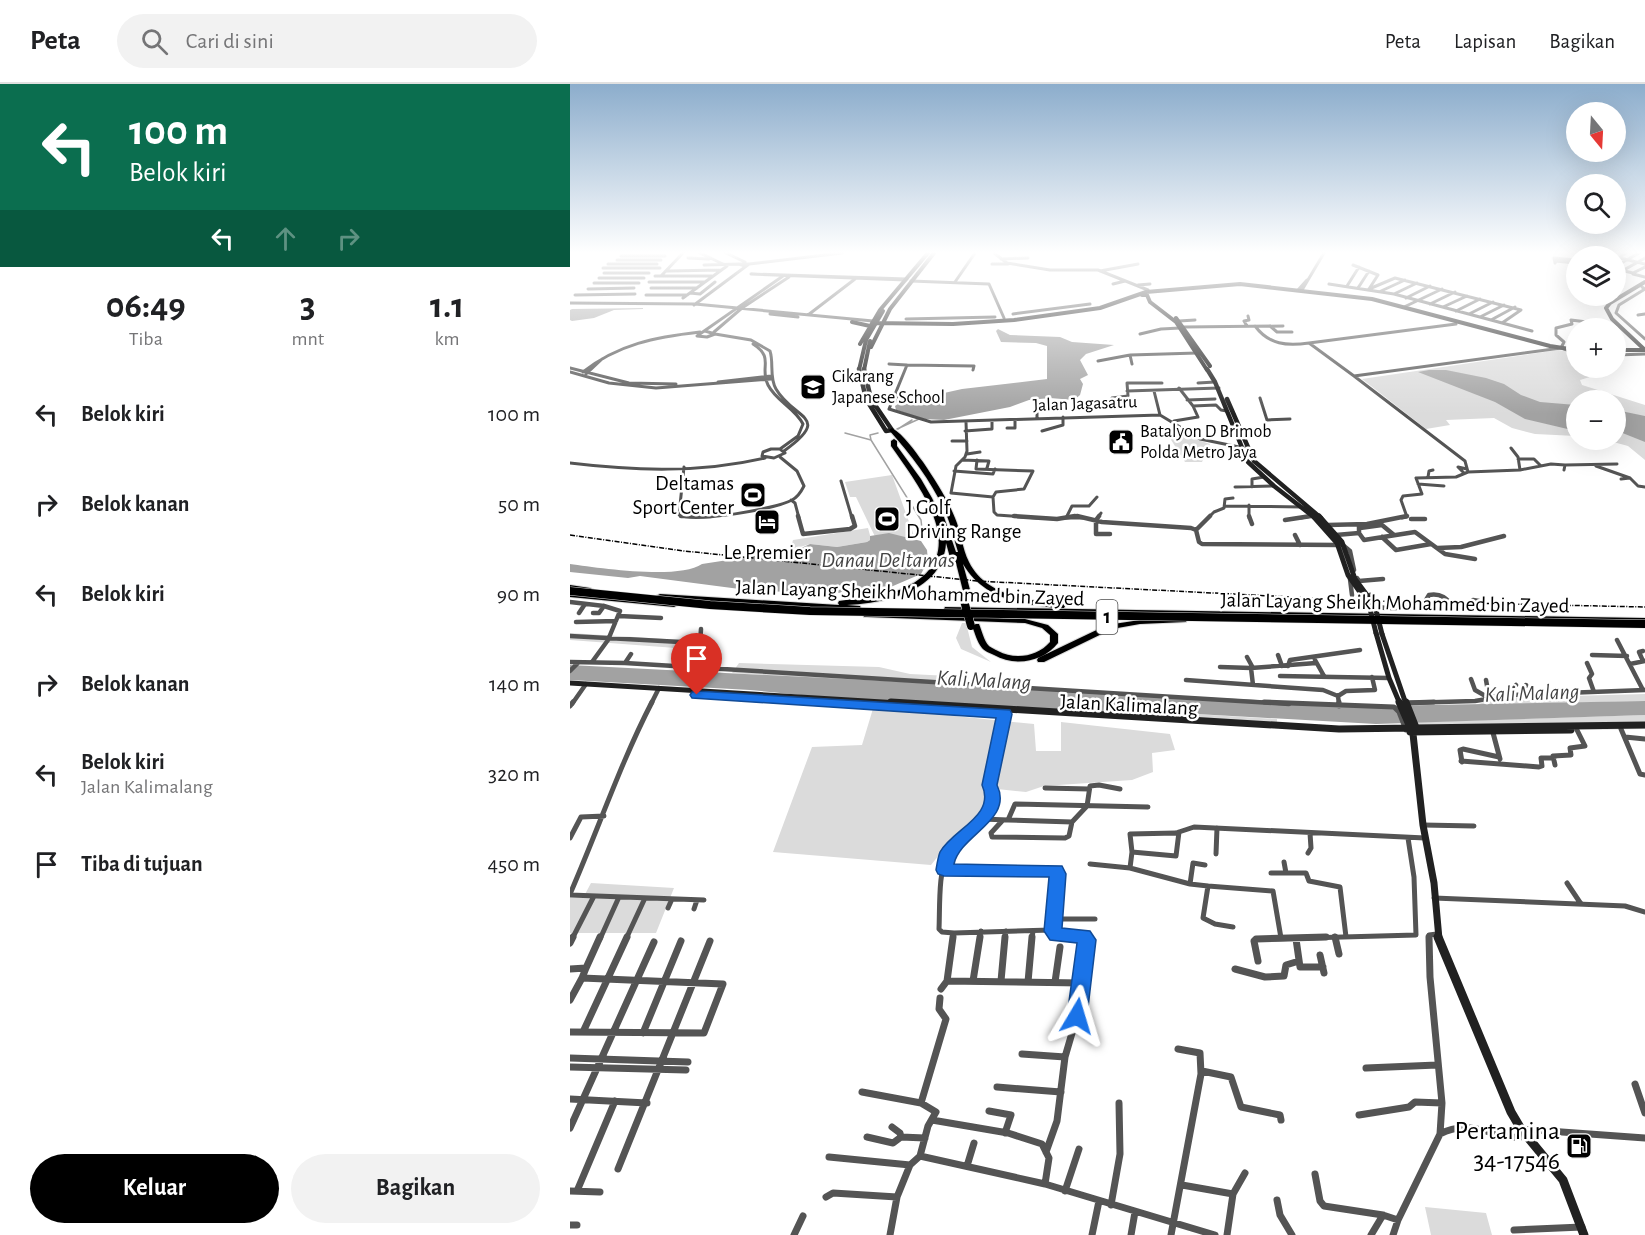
<!DOCTYPE html>
<html lang="id">
<meta charset="utf-8">
<style>
body{margin:0;font-family:"Alegreya Sans",sans-serif;background:#f2f2f2;color:#202124;height:100vh;display:flex;flex-direction:column;font-size:22px;white-space:nowrap}
*{box-sizing:border-box;margin:0}
p{font-size:20px;color:#757577}
.icon{flex:none;width:33px;height:33px;fill:none;stroke:currentColor;stroke-width:2;stroke-linecap:round;stroke-linejoin:round}
.map{position:relative;flex:1;overflow:hidden}
.sheet{display:flex;flex-direction:column;background:#fff;width:570px}
.sheet>*{flex:none}
.guide{background:#0b6e4f;color:#fff;overflow:hidden}
.needle{width:39px;rotate:162deg}
.buttons{position:absolute;left:996px;top:18px;display:grid;gap:12px}
.buttons a{display:grid;place-items:center;width:60px;height:60px;border-radius:50%;background:#fff;box-shadow:0 6px 24px #0002;font-size:30px}
.pin{position:absolute;display:grid;place-items:center;width:51px;height:51px;color:#fff;margin:-62px -26px;border-radius:50% 50% 50% 0;rotate:-45deg;box-shadow:0 0 6px #0007}
.pin .icon{rotate:45deg}
.me{position:absolute;width:66px;margin:-33px;rotate:7deg;stroke-linejoin:round;filter:drop-shadow(0 0 4px #0008)}
.turn{display:flex;align-items:center;gap:21px;height:126px;padding:0 30px;font-size:27px}
.turn .icon{width:78px;height:78px;stroke-width:2.5}
.turn b{display:block;font-size:42px;line-height:51px}
.lanes{display:flex;align-items:center;height:57px;padding:0 30px;background:#0003;justify-content:center;gap:30px;direction:ltr}
.lanes .off{opacity:.35}
.eta{display:flex;justify-content:space-evenly;align-items:center;height:102px;text-align:center}
.eta b{font-size:36px;font-weight:700;line-height:42px}
.cta{display:flex;gap:12px;margin-top:auto;padding:12px 30px}
.cta a{flex:1;height:69px;border-radius:36px;background:#000;color:#fff;font-size:24px;font-weight:700;line-height:69px;text-align:center}
.cta a+a{background:#f2f2f2;color:#202124}
ul{padding:0;list-style:none}
li{display:flex;align-items:center;gap:18px;height:90px;padding:0 30px}
li div{flex:1}
li b{display:block;font-size:22px}
li em{font-style:normal}
header{display:flex;align-items:center;gap:36px;box-sizing:border-box;height:84px;padding:0 30px;background:#fff;border-bottom:2px solid #e0e0e0}
header strong{font-size:28px}
nav{display:flex;gap:33px;margin-inline-start:auto;font-size:21px}
.search{width:420px;height:54px;background:#f2f2f2;display:flex;align-items:center;gap:15px;box-sizing:border-box;padding:0 21px;border-radius:33px;color:#757577;font-size:22px}
main{display:flex;flex:1;min-height:0}
.map>svg:first-child{display:block}
.green{fill:#dbdbdb}
.water{fill:#a2a2a2}
.lines{fill:none;stroke-linecap:round;stroke-linejoin:round}
.stream{stroke:#a2a2a2;stroke-width:1.5}
.highway-casing{stroke:#dbdbdb;stroke-width:2}
.street-far3{stroke:#545454;stroke-width:3}
.street-far2{stroke:#545454;stroke-width:4.5}
.street-far1{stroke:#545454;stroke-width:5}
.street{stroke:#545454;stroke-width:7}
.secondary-far4{stroke:#212121;stroke-width:4}
.secondary-far3{stroke:#212121;stroke-width:4.5}
.secondary-far2{stroke:#212121;stroke-width:5}
.secondary-far1{stroke:#212121;stroke-width:7}
.secondary{stroke:#212121;stroke-width:9}
.highway{fill:#000;fill-rule:evenodd}
.rail{stroke:#000;stroke-width:1.5;stroke-dasharray:5 1.5 1 1.5;stroke-linecap:butt}
.highway-bridge-casing{stroke:#dbdbdb;stroke-width:9;stroke-linecap:butt}
.secondary-bridge-far1{stroke:#212121;stroke-width:4}
.secondary-bridge{stroke:#212121;stroke-width:5}
.highway-bridge{stroke:#000;stroke-width:8}
.route{fill:#1a73e8;stroke:#114b97;stroke-width:1.5}
.labels{text-anchor:middle;dominant-baseline:central;stroke-width:5;stroke-linejoin:round;paint-order:stroke}
.far-poi-label{font-size:18px;fill:#000;stroke:#fff;text-anchor:start}
.far-street-label{font-size:18px;fill:#000;stroke:#fff}
.shield{fill:#fff;stroke:#4c4c4c;stroke-width:1.5}
.shield-label{font-size:20px;font-weight:bold;fill:#000}
.poi-label{font-size:21px;fill:#000;stroke:#fff;text-anchor:end}
.street-label{font-size:21px;fill:#000;stroke:#fff}
.water-label{font-size:22px;font-style:italic;fill:#434343;stroke:#fff}
.near-poi-label{font-size:26px;fill:#000;stroke:#fff;text-anchor:end}
</style>
<header>
<strong>Peta</strong>
<div class="search"><svg class="icon" aria-label="search" viewBox="0 0 24 24"><circle cx="10" cy="10" r="6"/><path d="M15 15l6 6"/></svg>Cari di sini</div>
<nav><a>Peta</a><a>Lapisan</a><a>Bagikan</a></nav>
</header>
<main>
<section class="sheet">
<div class="guide">
<div class="turn"><svg class="icon" aria-label="left" viewBox="0 0 24 24"><path d="M17 20v-9H6M10 6l-5 5 5 5"/></svg><div><b>100 m</b>Belok kiri</div></div>
<div class="lanes"><svg class="icon" aria-label="left" viewBox="0 0 24 24"><path d="M17 20v-9H6M10 6l-5 5 5 5"/></svg><svg class="icon off" aria-label="ahead" viewBox="0 0 24 24"><path d="M12 20V5M6 11l6-6 6 6"/></svg><svg class="icon off" aria-label="right" viewBox="0 0 24 24"><path d="M7 20v-9h11M14 6l5 5-5 5"/></svg></div>
</div>
<div class="eta">
<div><b>06:49</b><p>Tiba</p></div>
<div><b>3</b><p>mnt</p></div>
<div><b>1.1</b><p>km</p></div>
</div>
<ul>
<li><svg class="icon" aria-label="left" viewBox="0 0 24 24"><path d="M17 20v-9H6M10 6l-5 5 5 5"/></svg><div><b>Belok kiri</b></div><em>100 m</em></li>
<li><svg class="icon" aria-label="right" viewBox="0 0 24 24"><path d="M7 20v-9h11M14 6l5 5-5 5"/></svg><div><b>Belok kanan</b></div><em>50 m</em></li>
<li><svg class="icon" aria-label="left" viewBox="0 0 24 24"><path d="M17 20v-9H6M10 6l-5 5 5 5"/></svg><div><b>Belok kiri</b></div><em>90 m</em></li>
<li><svg class="icon" aria-label="right" viewBox="0 0 24 24"><path d="M7 20v-9h11M14 6l5 5-5 5"/></svg><div><b>Belok kanan</b></div><em>140 m</em></li>
<li><svg class="icon" aria-label="left" viewBox="0 0 24 24"><path d="M17 20v-9H6M10 6l-5 5 5 5"/></svg><div><b>Belok kiri</b><p>Jalan Kalimalang</p></div><em>320 m</em></li>
<li><svg class="icon" aria-label="arrive" viewBox="0 0 24 24"><path d="M6 21V4h12l-3 4 3 4H6"/></svg><div><b>Tiba di tujuan</b></div><em>450 m</em></li>
</ul>
<div class="cta"><a>Keluar</a><a>Bagikan</a></div>
</section>
<div class="map">
<svg width="1075" height="1151" viewBox="0 0 1075 1151">
<rect width="100%" height="100%" fill="#fff"/>
<path class="green" d="M988,266L1006,269V284H1032L1033,289L1010,296L1012,301L1075,321V376L1058,362L1036,356H1046V316H1006V352L965,350L942,344L924,334L876,336L880,341L856,345L792,295Z
M611,350L640,360L632,378H615L598,351Z
M322,391L346,457L310,463L286,413H280L275,398Z
M298,444L301,455L297,458L267,463L240,460L220,466L223,456Z
M392,539H396L402,563L421,578L391,565L386,554Z
M0,549L128,557L141,558L140,564L132,566L0,556Z
M169,579L309,583L340,590L399,593L394,603L162,589Z
M1075,610V617L906,621L925,614Z
M305,618L387,623L385,632L464,640L466,667H491V638L600,650L605,666L582,669L583,688L562,696L474,702L456,708L418,704L411,729L377,761L361,781L203,768L242,663L292,661Z
M573,627L707,635V642L527,629Z
M1075,631V645L875,648L848,644L846,638Z
M21,799L104,804L86,849H0V814H13Z
M855,1123L916,1129L922,1151H861Z"/>
<path class="water" d="M2,225L73,224V225L44,226L24,234L2,237L0,236V226Z
M428,245L440,251L490,253L502,258L544,261L516,270L510,276L518,291L510,295L513,300L510,311L504,316L480,314L459,316L440,323L374,336L354,335L326,326L325,322L328,320L361,317L374,309L392,305L477,295V262L466,259L431,258L426,247Z
M859,286H876L916,294L934,300L951,311L970,318L1006,321V347L955,335L925,318L848,288Z
M1046,326L1075,332V358L1050,348H1046Z
M319,449L351,457L357,466L358,477L351,490L316,505L281,509L185,507L70,492L58,494L0,488V480C29,484 109,496 132,480L229,465L240,460L267,463L297,458L300,456V452Z
M0,581L804,622L1075,617V631L806,640L573,627L527,629L305,618L180,606L0,596Z"/>
<g class="lines">
<path class="stream" d="M327,345L349,335
M328,345L342,336
M275,349L301,356L351,436L352,445L345,455
M301,356L300,351L308,349"/>
<g class="highway-casing">
<path id="highway" d="M322,344C334,351 344,366 353,378C365,396 377,414 385,434C391,448 392,464 399,478C416,512 457,516 491,520H494L495,522L494,524C486,524 478,523 470,522C439,518 410,509 393,480L402,513L401,515H395L386,479L381,477L376,459C373,507 316,519 277,521L290,522L291,524L287,526L87,514L86,512L90,510L269,521L268,519L269,517C288,514 306,514 324,508C408,478 354,409 321,362V357L324,355L327,357V362L351,395L362,414L370,431L374,433L386,468H388C384,456 382,444 377,432C363,399 342,372 319,346Z
M0,501L20,504L24,506L20,508L0,505Z
M0,509L104,519L108,521L104,523L0,513Z
M375,523L1075,534V538L378,527L374,525Z
M294,529L455,535L478,541L488,550V559C473,578 445,583 424,571C420,569 414,567 412,564C407,558 405,549 402,542L403,540H409C412,547 414,557 419,562C420,563 426,566 428,567C445,576 467,573 480,558V551L472,544L455,539L297,533H294L293,531Z
M613,534L617,536L616,538L570,540L542,545L474,578H468L467,576L468,574L537,541L570,536Z"/>
</g>
<path class="street-far3" d="M156,169L175,178
M424,169L437,179L480,186H528L578,206
M1024,169L1035,172
M1032,169L1043,172
M51,172H95
M1046,173L1075,180
M118,174L139,175
M1048,174L1056,169
M431,175L458,174
M47,176H91
M985,177L1006,179
M985,179L984,174L1006,176
M38,180H87
M179,180L272,169
M422,180H438
M134,181L169,180
M783,181L808,191L799,205
M1046,182L1069,169
M33,184H90
M1046,185L1063,189L1075,183
M97,187L151,186
M530,187L568,180
M1052,187L1075,174
M34,189H79
M1063,190L1075,193
M85,192H142
M91,192L113,169
M29,194H74
M336,196L181,190L337,195
M341,197L419,200L434,234
M79,198H135
M385,198L405,169
M24,199H69
M543,200L555,197
M759,200L824,210L962,247
M568,201L580,200
M777,202L789,183
M1072,203L1075,205L1049,221L1046,229L1075,255
M81,204H127
M788,204L799,187
M18,205L64,204
M799,205L825,194L951,226L932,239
M728,206L737,196
M732,206L754,169
M811,207L835,196
M120,209L130,210L145,198
M824,210L847,199
M5,211L65,210
M76,211H117
M113,214L157,182L130,169
M836,214L860,202
M0,219L125,220L303,237
M860,220L885,208
M124,221L179,180H169L175,182
M834,223L872,205
M873,223L897,212
M886,227L910,215
M200,230L228,233
M443,230L520,220
M899,230L923,218
M238,231L285,195
M1068,231L1075,230
M910,233L934,221
M336,235L425,233
M921,236L945,223
M609,237L625,236
M886,240L739,259L784,292L991,264L1006,269
M677,242L674,237L679,236L678,232
M685,242C699,261 717,262 739,259
M700,242L707,248H722
M614,243L713,242
M135,247L145,250L137,253L127,252L213,192
M144,248L172,224L219,193
M145,250L181,256L200,267C204,279 199,293 206,305C224,336 263,332 214,367
M570,250L591,245L610,244
M183,260C205,274 189,283 198,301C206,317 225,324 233,340L228,352L210,365
M991,264L994,258L986,251V244L1002,240L1001,236L1017,238
M560,271L562,280
M1046,271L1075,270
M528,277L560,271L627,269
M319,280L337,281
M0,284L59,299L106,300
M403,286L404,282L337,281L319,325L361,338L590,331L630,355L674,364
M0,288L39,299L86,304L201,295
M13,288C48,260 86,253 130,248
M16,290L32,275
M784,292L895,377L898,388
M148,298L201,292
M628,299L645,298
M557,307L649,304
M584,307L590,331
M325,313L356,312
M690,314L697,336L720,335
M617,316L645,315
M325,317L357,316L362,313
M541,318L542,314L558,312L557,299H592
M623,322L646,321L651,326L657,327
M467,324V335
M604,337L628,333L623,322L609,304
M396,338L397,367L395,373L386,382L381,409L423,413L424,428L427,431L467,434
M437,344H445V336
M395,347L422,345V337
M472,347L493,341V333
M382,357H397
M201,365H210L215,369L204,374L192,372L193,368Z
M397,370L410,368
M948,375H964L971,382
M392,376L419,377L417,384
M407,376L406,385L463,387L454,405L426,408L423,413
M0,379C66,387 130,389 195,374
M995,381L1047,380
M1026,382L1060,394L1051,395
M114,383L109,431C125,439 205,425 222,416C228,413 231,408 234,402L227,387L210,373
M950,386L981,380L995,381L994,386
M384,387L423,390L425,385
M894,389L888,383L897,385
M858,393L859,387L863,386
M1060,394L1068,402L1075,403
M271,397L282,434
M848,400L874,402
M665,403L704,402
M682,403V395L694,393
M221,416L225,419L229,434
M679,421V434
M655,422L732,423
M495,434H513
M496,434L502,422H519L527,413
M528,434L531,429
M638,434L644,428L654,424L655,415L663,414
M731,434L742,432
M832,434L837,433L831,416L833,412L852,410L846,394L886,393L898,388L950,386L948,373L941,364"/>
<path class="street-far2" d="M111,432H141
M228,432L233,450L280,445L285,442L282,432
M444,432L487,435L505,432
M507,432L532,438L621,444L626,446L629,458L632,460L769,461
M529,432L526,436V450H540
M679,432L682,440
M841,435H855
M715,436L741,432
M758,441L797,440L837,432
M789,441V449L794,456L845,448L875,470L905,475
M790,444L812,441L824,451
M626,446L640,432
M725,451L730,461
M766,451L789,449
M812,453L826,466L861,460
M774,462L780,467L784,486
M868,464L891,463L934,452
M787,494L789,497L813,495
M780,495L782,511
M800,511L810,523L815,524H911L909,517L903,516
M0,518L34,522L50,527L38,556L22,578
M860,524L856,516L859,511C871,509 877,514 884,524
M9,529L15,520
M23,529H29L34,522
M49,532L91,534
M6,538L46,537
M131,545L130,560L148,567L139,584
M0,552L129,559
M1047,556L1073,606
M1073,567L1069,568L1073,577
M708,571L712,582
M1022,571L1057,572
M677,573L683,584
M745,576L754,592
M0,578L55,579L719,620
M55,579L61,570
M1017,579L1022,590L1019,594L1024,608
M1060,580L1075,577
M718,582L720,576L790,566
M650,583L681,584L746,579
M681,584L683,601
M0,587L8,579
M710,592L819,594
M901,595L905,606L919,614
M616,596L753,606L768,612L769,620
M916,596L918,607L924,613
M952,610L956,601
M944,611L943,604L946,601
M768,612L776,607L805,606L802,593
M835,619L905,617L941,611L1075,606
M2,620L16,600
M81,620L89,604"/>
<path class="street-far1" d="M694,618L824,623L829,628L836,646
M769,618V622
M835,619L864,618
M0,622L3,618
M435,626L420,697L424,715C414,738 390,748 378,769C368,787 370,824 369,845L372,848L384,849L481,846L486,851L516,855
M922,645L930,675
M1051,645L1070,690L1075,691
M1055,653L1075,655
M891,677L969,683L972,682L971,674H984
M892,678L890,666L893,665L929,673
M985,681L983,672L1001,671L1000,664L1015,662L1007,646
M475,704L519,705
M412,735L438,736L445,720L578,723
M438,736L502,738L517,722L520,702L529,701L550,705
M432,737L421,749L422,753L495,754L499,752L502,738
M853,741L904,742
M609,748L606,772L562,768L560,784L620,800L638,802L633,834L645,840L663,843
M0,754L11,733L34,732
M562,768L560,750L606,749L624,743L855,754
M738,769L741,764L740,749
M646,770L647,744
M714,778L716,789
M520,780L560,784
M374,786L486,787L488,790L483,847
M701,789H736L739,797L770,803L776,853
M997,799L1011,820
M620,800L623,779L635,781
M638,802L703,807L711,854
M0,810C28,746 50,680 82,618
M0,811L134,816
M864,814L1055,822L1075,828
M98,824L102,815
M124,825L127,816
M484,835H525
M2,855L24,812
M30,855L49,813
M56,855L75,814
M383,855L384,849
M410,855L411,847
M435,855L436,847
M462,855L463,847
M696,855L846,851L844,793L838,754
M859,855V851L867,850"/>
<path class="street" d="M765,853L769,870
M726,855L730,883H753
M0,859L3,853
M750,871L754,889
M688,877L684,857L686,855L756,853
M16,884L30,853
M0,885L16,884L12,894L153,900L134,949L0,948
M665,885L695,893L714,892L716,881L729,877
M377,897L511,899
M403,897L410,853
M431,897L435,853
M458,898L462,853
M485,898L490,863
M371,905L377,897L383,853
M0,916L12,894
M13,948L57,853
M73,949L111,857
M452,970L495,973
M0,974L118,978
M0,983L116,986
M796,984L867,981
M632,987L661,993L671,1023L710,1031L711,1036
M1065,1000L1075,1029
M427,1003L491,1008
M292,1008L351,1019L366,1028L358,1042L350,1072L340,1081L327,1113L320,1151
M0,1015L77,1019
M351,1019L376,935L369,925L370,914
M419,1027L441,1031L435,1049
M789,1031L839,1023L845,1018L872,1019
M362,1036L438,1049L472,1060L479,1074L475,1100
M322,1043L330,1049L331,1053L355,1054
M0,1044L84,858
M952,1045L1075,1054
M870,1050C903,1032 929,1059 956,1052
M297,1053L323,1059L331,1053
M476,1068L487,1037L495,973L507,932L516,854L508,853
M350,1072L475,1100L645,1151
M259,1073L340,1081
M397,1082L404,1059
M48,1085L140,857
M745,1090L750,1117L754,1122L813,1131
M612,1101L663,1110
M0,1107L30,1108
M7,1107L45,1017
M495,1107L509,1065
M256,1113L263,1109L327,1113
M707,1116L710,1131L722,1151
M541,1121L550,1070L549,1019
M0,1141H7
M944,1146L1012,1143
M224,1151L233,1132
M522,1151L529,1117
M561,1151L565,1128
M601,1151L631,990L630,969L608,965
M657,1151L663,1110L675,1089
M801,1151L813,1131L828,1136L870,1050L872,1019L860,893L859,853
M823,1151L828,1136"/>
<path class="secondary-far4" d="M1075,198L1040,219L1036,224L1042,235L1075,266
M572,211H577L580,218L606,238L637,286
M606,234L640,282
M282,238L300,242
M302,239L383,240L444,236L530,224L576,208L670,200L802,215L980,262L1006,266
M290,260L310,226L358,169
M301,263L320,225L364,169
M1046,266H1075
M289,286L296,256
M294,286L300,257"/>
<path class="secondary-far3" d="M289,285L296,315L316,347L322,346L301,315L294,285
M637,285L645,298L678,378L704,402L745,434
M657,315L684,377L751,434"/>
<path class="secondary-far2" d="M743,432L767,459L778,491L799,521
M749,432L772,458L785,495L805,522
M806,549L819,594L830,620
M812,550L836,620
M0,599L346,620"/>
<path class="secondary-far1" d="M321,618L769,645L1075,641
M829,618L843,650L853,741L864,799L869,855
M836,618L847,646
M840,648L1001,646"/>
<path class="secondary" d="M868,853L941,1028L951,1045L993,1096L1014,1151"/>
<use href="#highway" class="highway"/>
<path class="rail" d="M0,451L114,467L407,497L800,517L1075,523"/>
<g class="highway-bridge-casing">
<path id="highway-bridge" d="M0,507L140,521L240,527L1075,540
M393,513L401,542"/>
</g>
<path class="secondary-bridge-far1" d="M296,256L313,227"/>
<path class="secondary-bridge" d="M799,521L806,549
M805,522L812,550"/>
<use href="#highway-bridge" class="highway-bridge"/>
</g>
<linearGradient id="sky" x2="0" y2="1"><stop stop-color="#8cadcc"/><stop offset="0.51" stop-color="#fff"/><stop offset="1" stop-color="#fff" stop-opacity="0"/></linearGradient>
<rect width="1075" height="330" fill="url(#sky)"/>
<path class="route" d="M127,607L440,626L442,630L427,701C444,736 390,751 384,780L492,782L496,790L492,844L520,847L526,856L517,932L514,937L507,940L500,937L497,932L507,859L480,856L474,847L479,793L374,792L368,790L366,786C367,780 368,773 370,768C383,745 426,732 412,701L426,634L122,614L120,611L122,608Z"/>
<defs>
<g id="school-square" transform="scale(1.35)"><rect x="-9" y="-9" width="18" height="18" rx="4" fill="#000" stroke="#fff"/><path d="M0-5L7-2L0 1L-7-2ZM-4 1L0 2.5L4 1V4Q0 6-4 4Z" fill="#fff"/></g>
<g id="civic-square" transform="scale(1.35)"><rect x="-9" y="-9" width="18" height="18" rx="4" fill="#000" stroke="#fff"/><path d="M-.6-6.5H3V-4.5H.6V-3L4-1V1h2V6H-6V1h2V-1L-.6-3ZM-1.2 2.5V6h2.4V2.5Z" fill="#fff"/></g>
<g id="stadium-square" transform="scale(1.35)"><rect x="-9" y="-9" width="18" height="18" rx="4" fill="#000" stroke="#fff"/><path d="M0-5a6.5 5 0 1 0 0 10a6.5 5 0 1 0 0-10ZM-3.5-1.8h7v3.6h-7Z" fill="#fff"/></g>
<g id="hotel-square" transform="scale(1.35)"><rect x="-9" y="-9" width="18" height="18" rx="4" fill="#000" stroke="#fff"/><path d="M-6-4.5h1.5V1H6V5H4.5V3h-9V5H-6ZM-4 0a1.8 1.8 0 1 1 3.6 0ZM.5 0V-2.5h3Q6-2.5 6 0Z" fill="#fff"/></g>
<g id="fuel-square" transform="scale(1.35)"><rect x="-9" y="-9" width="18" height="18" rx="4" fill="#000" stroke="#fff"/><path d="M-5.5-6h7V0h2V4h1.3V-2.5L3-4.5l.8-.8L6-3V5H2.5V1h-1V6h-7ZM-4.2-4.7v3.2H.2V-4.7Z" fill="#fff"/></g>
</defs>
<g fill-rule="evenodd">
<use href="#school-square" x="243" y="303"/>
<use href="#civic-square" x="551" y="358"/>
<use href="#stadium-square" x="183" y="411"/>
<use href="#stadium-square" x="317" y="435"/>
<use href="#hotel-square" x="197" y="438"/>
<use href="#fuel-square" x="1009" y="1062"/>
</g>
<g class="labels">
<g class="far-poi-label">
<text x="262" y="293">Cikarang<tspan x="262" dy="21">Japanese School</tspan></text>
<text x="570" y="348">Batalyon D Brimob<tspan x="570" dy="21">Polda Metro Jaya</tspan></text>
</g>
<g class="far-street-label">
<text transform="translate(515 320) rotate(-2)">Jalan Jagasatru</text>
</g>
<rect class="shield" x="526.5" y="516" width="21" height="34" rx="4.5"/>
<g class="shield-label">
<text x="537" y="533">1</text>
</g>
<g class="poi-label">
<text x="164" y="399">Deltamas<tspan x="164" dy="24">Sport Center</tspan></text>
<text x="336" y="423" text-anchor="start">J Golf<tspan x="336" dy="24">Driving Range</tspan></text>
<text x="197" y="468" text-anchor="middle">Le Premier</text>
</g>
<g class="street-label">
<text transform="translate(340 509) rotate(2)">Jalan Layang Sheikh Mohammed bin Zayed</text>
<text transform="translate(825 519) rotate(1)">Jalan Layang Sheikh Mohammed bin Zayed</text>
<text transform="translate(559 621) rotate(3)">Jalan Kalimalang</text>
</g>
<g class="water-label">
<text x="318" y="476">Danau Deltamas</text>
<text transform="translate(414 596) rotate(3)">Kali Malang</text>
<text transform="translate(962 609) rotate(-2)">Kali Malang</text>
</g>
<g class="near-poi-label">
<text x="990" y="1047">Pertamina<tspan x="990" dy="30">34-17546</tspan></text>
</g>
</g>
</svg>
<div class="buttons">
<a><svg class="needle" viewBox="-14 -14 28 28"><path d="M0-13l5 13h-10z" fill="#e53935"/><path d="M0 13l5-13h-10z" fill="#757577"/></svg></a>
<a><svg class="icon" aria-label="search" viewBox="0 0 24 24"><circle cx="10" cy="10" r="6"/><path d="M15 15l6 6"/></svg></a>
<a><svg class="icon" aria-label="layers" viewBox="0 0 24 24"><path d="M12 4l9 5-9 5-9-5zM3 14l9 5 9-5"/></svg></a>
<a>+</a>
<a>−</a>
</div>
<div class="pin" style="left:127px;top:611px;background:#d93025"><svg class="icon" aria-label="arrive" viewBox="0 0 24 24"><path d="M6 21V4h12l-3 4 3 4H6"/></svg></div>
<svg class="me" style="left:507px;top:932px" viewBox="-20 -20 40 40"><path d="M0-17L14 15 0 8-14 15z" fill="#1a73e8" stroke="#fff" stroke-width="4"/></svg>
</div>
</main>
